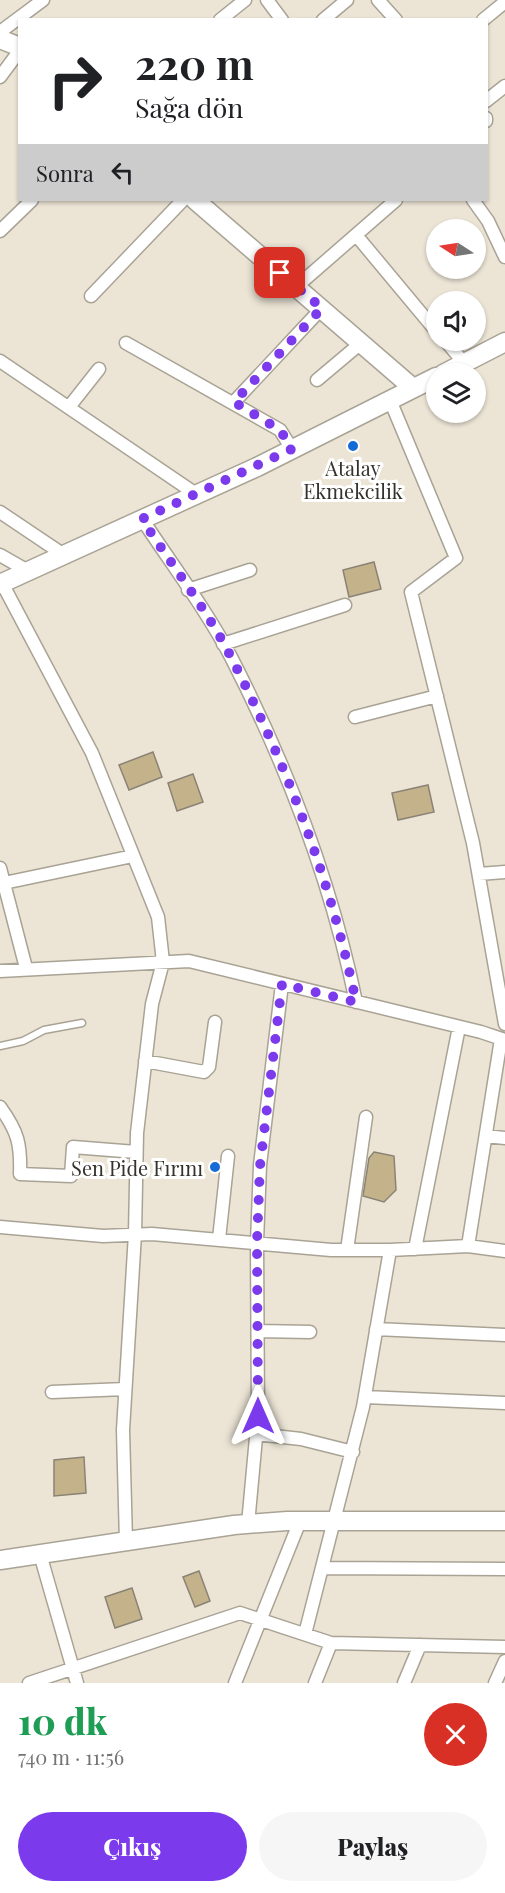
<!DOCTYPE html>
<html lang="tr">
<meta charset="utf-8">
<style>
body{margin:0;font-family:"Playfair Display",serif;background:#f6f6f6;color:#202124;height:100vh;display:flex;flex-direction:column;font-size:22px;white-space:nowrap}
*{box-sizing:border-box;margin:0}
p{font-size:20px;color:#757577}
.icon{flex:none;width:33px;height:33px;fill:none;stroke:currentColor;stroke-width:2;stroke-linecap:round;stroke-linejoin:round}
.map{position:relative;height:1683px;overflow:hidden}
.sheet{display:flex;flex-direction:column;background:#fff;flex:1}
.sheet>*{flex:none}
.top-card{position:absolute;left:18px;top:18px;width:470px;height:183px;border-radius:0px;box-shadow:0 2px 4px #0004;background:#fff;color:#202124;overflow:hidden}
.needle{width:39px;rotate:282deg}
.tools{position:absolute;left:426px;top:219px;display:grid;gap:12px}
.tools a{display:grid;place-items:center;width:60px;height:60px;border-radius:50%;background:#fff;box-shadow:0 2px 4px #0004;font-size:30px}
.pin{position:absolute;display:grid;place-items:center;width:51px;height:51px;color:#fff;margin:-26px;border-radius:12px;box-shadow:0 3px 9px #0006}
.me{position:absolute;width:66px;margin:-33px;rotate:0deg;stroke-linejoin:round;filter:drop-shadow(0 0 4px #0008)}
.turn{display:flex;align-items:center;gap:21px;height:126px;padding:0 18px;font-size:27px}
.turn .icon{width:78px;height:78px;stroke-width:2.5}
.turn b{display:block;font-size:42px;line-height:51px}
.then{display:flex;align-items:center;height:57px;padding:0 18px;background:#0003;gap:12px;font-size:22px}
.round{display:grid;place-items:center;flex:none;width:63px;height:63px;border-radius:32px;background:#f6f6f6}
.summary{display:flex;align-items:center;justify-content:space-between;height:102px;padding:0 18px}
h1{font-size:36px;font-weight:800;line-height:45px;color:#1e9e55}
.primary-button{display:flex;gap:12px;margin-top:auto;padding:12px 18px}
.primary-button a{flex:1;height:69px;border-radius:36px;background:#7c3aed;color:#fff;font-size:24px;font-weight:800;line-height:69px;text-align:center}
.primary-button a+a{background:#f6f6f6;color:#202124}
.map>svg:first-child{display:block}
.building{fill:#c4b28b;stroke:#8a8375;stroke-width:1.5}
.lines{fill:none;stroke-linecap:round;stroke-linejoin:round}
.lane-casing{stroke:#a9a395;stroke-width:9}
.street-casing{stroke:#a9a395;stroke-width:15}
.secondary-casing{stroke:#a9a395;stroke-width:21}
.lane{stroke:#fff;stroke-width:6}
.street{stroke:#fff;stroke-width:12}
.secondary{stroke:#fff;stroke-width:18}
.route{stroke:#7c3aed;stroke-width:10;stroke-dasharray:0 18}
.poi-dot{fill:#146bd5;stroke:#fff;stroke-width:2}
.labels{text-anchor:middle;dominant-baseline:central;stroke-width:6;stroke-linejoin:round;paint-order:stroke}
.poi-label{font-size:20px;fill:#35322d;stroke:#fff}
</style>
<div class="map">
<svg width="505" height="1683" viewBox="0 0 505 1683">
<rect width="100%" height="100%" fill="#ece5d6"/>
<path class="building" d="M374,562L381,589L349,597L343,570Z
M153,752L162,777L129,790L119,765Z
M193,774L203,802L177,811L168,783Z
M428,785L434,812L398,820L392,793Z
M374,1152L394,1156L396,1190L384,1202L363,1196L369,1158Z
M84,1457L86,1493L54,1496V1460Z
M199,1571L210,1601L195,1607L183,1577Z
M132,1588L142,1619L115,1628L105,1597Z"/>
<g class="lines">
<g class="lane-casing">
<path id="lane" d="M0,1046L23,1041L44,1030L82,1023"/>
</g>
<g class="street-casing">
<path id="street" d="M267,0L282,20
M378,0L396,20
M220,20L245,0
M323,20L347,0
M483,20L505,2
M0,32L43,0
M0,77L20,50
M486,101L505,86
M486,118V121
M473,200L488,221L505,257
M0,231L32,200
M356,235L436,331
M296,287L396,200
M91,296L183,200
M445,340L464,363
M126,343L280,430L292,449
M0,361L196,494
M317,380L361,343
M390,400L456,558L411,592L473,843L505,1024
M234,402L322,308
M69,407L99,369
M0,512L64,555
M142,519C171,563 207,611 231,657C287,766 331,881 356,1002
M0,555L28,571
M2,583L92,753L158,917L163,962L152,1004L137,1133L135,1234L123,1430L126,1541
M188,590L250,570
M223,644L345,605
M355,717L437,696
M0,868L26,968
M479,874L505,872
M4,883L133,856
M0,971L189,961L481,1032L505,1040
M501,1039L468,1246L505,1251
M145,1061L204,1072L209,1067L215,1022
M0,1107C18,1132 21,1144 20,1174L71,1176L73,1147L136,1152
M486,1136L505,1138
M0,1227L103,1236L152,1234L331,1250H390
M219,1239L228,1156
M415,1249L459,1027
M347,1250L366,1117
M376,1329L505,1335
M258,1331L310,1332
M52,1392L125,1389
M365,1397L505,1403
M256,1434L301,1439L353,1452
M248,1524L258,1416L257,1242L260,1165L282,984
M40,1554L77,1683
M323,1568L505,1569
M305,1634L363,1407L390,1250L468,1246
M29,1683L240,1613L331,1643L505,1647
M235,1683L300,1521
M315,1683L331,1643
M404,1683L420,1645
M495,1683L505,1661"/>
</g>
<g class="secondary-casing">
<path id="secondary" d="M0,39L20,47
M195,200L413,388
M443,374L505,342
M0,584L257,467L436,377
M0,1560L234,1525L287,1521H505"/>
</g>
<use href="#lane" class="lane"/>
<use href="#street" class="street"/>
<use href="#secondary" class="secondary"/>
</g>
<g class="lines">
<path class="route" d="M258,1416L257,1242L260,1166L282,984L356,1002C331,881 287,766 231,657C207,610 171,564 142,519L292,449L280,430L234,402L322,308L280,273"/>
</g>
<g class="poi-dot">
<circle cx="353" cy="446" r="6"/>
<circle cx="215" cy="1167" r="6"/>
</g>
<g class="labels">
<g class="poi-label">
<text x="353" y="467">Atalay<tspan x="353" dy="23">Ekmekcilik</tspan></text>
<text x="203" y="1167" text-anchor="end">Sen Pide Fırını</text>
</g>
</g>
</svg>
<div class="tools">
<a><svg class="needle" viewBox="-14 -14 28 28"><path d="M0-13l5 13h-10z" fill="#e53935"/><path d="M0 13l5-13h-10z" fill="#757577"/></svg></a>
<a><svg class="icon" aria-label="sound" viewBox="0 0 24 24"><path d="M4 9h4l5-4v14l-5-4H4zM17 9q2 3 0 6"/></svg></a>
<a><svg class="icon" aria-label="layers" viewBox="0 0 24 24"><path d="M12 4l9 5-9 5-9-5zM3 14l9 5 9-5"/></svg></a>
</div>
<div class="pin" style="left:280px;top:273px;background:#d93025"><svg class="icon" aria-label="arrive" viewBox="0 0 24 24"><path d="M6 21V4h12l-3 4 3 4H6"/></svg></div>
<svg class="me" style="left:258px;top:1416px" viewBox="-20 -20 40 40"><path d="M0-17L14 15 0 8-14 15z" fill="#7c3aed" stroke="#fff" stroke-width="4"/></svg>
<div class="top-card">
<div class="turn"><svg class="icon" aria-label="right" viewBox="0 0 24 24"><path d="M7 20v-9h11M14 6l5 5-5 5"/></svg><div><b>220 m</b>Sağa dön</div></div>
<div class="then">Sonra<svg class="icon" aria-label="left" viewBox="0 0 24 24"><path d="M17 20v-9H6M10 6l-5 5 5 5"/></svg></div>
</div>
</div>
<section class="sheet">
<div class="summary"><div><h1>10 dk</h1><p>740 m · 11:56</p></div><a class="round" style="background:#d93025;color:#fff"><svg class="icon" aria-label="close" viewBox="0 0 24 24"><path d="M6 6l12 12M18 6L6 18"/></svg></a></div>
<div class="primary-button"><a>Çıkış</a><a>Paylaş</a></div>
</section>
